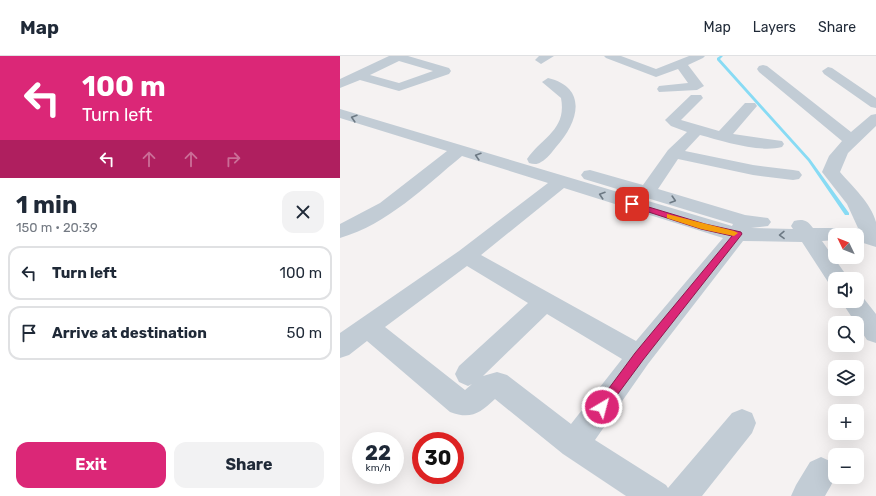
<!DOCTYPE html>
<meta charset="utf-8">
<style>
body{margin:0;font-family:Rubik,sans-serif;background:#f2f2f3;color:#1f2937;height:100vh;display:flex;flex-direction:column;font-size:15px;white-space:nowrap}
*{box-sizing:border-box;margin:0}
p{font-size:13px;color:#747a83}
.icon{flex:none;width:22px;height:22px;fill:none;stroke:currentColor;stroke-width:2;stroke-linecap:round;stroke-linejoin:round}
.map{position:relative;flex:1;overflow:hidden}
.side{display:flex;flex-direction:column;background:#fff;width:340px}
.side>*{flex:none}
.hud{background:#db2777;color:#fff;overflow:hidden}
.needle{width:26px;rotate:313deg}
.fabs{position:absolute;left:488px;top:172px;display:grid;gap:8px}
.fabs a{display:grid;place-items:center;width:36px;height:36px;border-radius:8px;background:#fff;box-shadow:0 4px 16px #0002;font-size:20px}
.speed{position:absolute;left:12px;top:376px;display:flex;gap:8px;font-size:20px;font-weight:700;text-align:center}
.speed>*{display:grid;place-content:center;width:52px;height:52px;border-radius:50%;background:#fff;box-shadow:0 4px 16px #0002;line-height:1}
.speed small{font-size:10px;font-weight:400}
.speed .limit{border:6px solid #d22;background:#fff;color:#111}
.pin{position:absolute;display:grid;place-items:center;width:34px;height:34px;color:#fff;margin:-17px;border-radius:8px;box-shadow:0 2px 6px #0006}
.me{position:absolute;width:44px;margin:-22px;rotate:37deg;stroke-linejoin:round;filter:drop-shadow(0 0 3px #0008)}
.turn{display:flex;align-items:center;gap:14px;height:84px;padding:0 16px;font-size:18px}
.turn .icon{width:52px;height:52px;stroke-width:2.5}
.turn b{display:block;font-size:28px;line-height:34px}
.lanes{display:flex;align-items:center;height:38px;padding:0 16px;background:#0003;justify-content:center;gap:20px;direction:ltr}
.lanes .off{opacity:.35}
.round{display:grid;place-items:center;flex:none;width:42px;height:42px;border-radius:12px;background:#f2f2f3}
.summary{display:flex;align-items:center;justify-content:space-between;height:68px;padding:0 16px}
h1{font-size:24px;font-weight:700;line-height:30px}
.primary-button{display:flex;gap:8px;margin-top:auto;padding:8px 16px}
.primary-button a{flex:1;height:46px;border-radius:12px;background:#db2777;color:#fff;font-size:16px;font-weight:700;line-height:46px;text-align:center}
.primary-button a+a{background:#f2f2f3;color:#1f2937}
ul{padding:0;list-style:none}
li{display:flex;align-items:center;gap:12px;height:54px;margin:0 8px 6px;padding:0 8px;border:2px solid #e0e1e3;border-radius:12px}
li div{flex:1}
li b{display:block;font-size:15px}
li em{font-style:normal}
header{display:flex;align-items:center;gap:24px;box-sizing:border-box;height:56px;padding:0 20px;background:#fff;border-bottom:1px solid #e0e1e3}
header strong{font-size:19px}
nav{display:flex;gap:22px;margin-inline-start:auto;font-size:14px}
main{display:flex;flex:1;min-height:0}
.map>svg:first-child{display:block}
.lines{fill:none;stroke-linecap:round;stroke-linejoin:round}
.stream{fill:#88dbf4;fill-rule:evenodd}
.minor{fill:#c2ccd5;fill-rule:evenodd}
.oneway{stroke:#6d7984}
.route{fill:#db2777;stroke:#8e194d}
.slow{fill:#f59e0b}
</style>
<header>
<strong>Map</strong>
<nav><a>Map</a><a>Layers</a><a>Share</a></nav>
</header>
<main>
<section class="side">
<div class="hud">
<div class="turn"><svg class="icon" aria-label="left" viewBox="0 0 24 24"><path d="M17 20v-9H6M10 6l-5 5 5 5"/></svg><div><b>100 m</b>Turn left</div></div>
<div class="lanes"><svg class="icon" aria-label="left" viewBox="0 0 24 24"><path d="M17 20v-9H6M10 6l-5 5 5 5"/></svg><svg class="icon off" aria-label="ahead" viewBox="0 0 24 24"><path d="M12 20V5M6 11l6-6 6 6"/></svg><svg class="icon off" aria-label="ahead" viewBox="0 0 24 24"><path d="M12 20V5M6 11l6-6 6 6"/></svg><svg class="icon off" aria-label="right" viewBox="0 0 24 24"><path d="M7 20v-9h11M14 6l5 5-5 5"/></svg></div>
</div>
<div class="summary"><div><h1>1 min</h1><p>150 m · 20:39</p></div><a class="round"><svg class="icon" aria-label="close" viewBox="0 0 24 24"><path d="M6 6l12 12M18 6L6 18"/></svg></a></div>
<ul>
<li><svg class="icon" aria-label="left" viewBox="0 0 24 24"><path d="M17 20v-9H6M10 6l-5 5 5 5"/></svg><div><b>Turn left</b></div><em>100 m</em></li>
<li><svg class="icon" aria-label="arrive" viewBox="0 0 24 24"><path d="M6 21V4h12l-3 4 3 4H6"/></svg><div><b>Arrive at destination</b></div><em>50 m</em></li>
</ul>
<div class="primary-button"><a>Exit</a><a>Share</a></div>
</section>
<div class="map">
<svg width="536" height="440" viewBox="0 0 536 440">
<rect width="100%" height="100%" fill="#f5f2f2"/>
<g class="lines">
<path class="stream" d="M380,0H383L380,3L470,103L509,157V159H505L468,105L377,4V2Z"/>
<path class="minor" d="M49,0H68L109,12L111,15L109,18L59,35L20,24L0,32V23ZM59,5L93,15L59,27L30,19Z
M199,0H214L201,8L195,4Z
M264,0H281L316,13L349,0H365L363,2L348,9L364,30L357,34L319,36L317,33L319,30L348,27L338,13L316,21L266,2Z
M423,9L427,10L511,76L531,59L536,58V70L508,97L500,116C512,130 531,147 536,166C536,173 536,183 536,191L517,185V179H495V184L482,185L509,223H495V230L490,229L462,186L403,185L308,308L255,384L326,429L328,432L392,357L402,353L412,357L416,367L412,377L362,440H286L223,398L155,343C140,357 131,364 110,356L27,285L9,299L0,302V277L119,195L208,127L122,100C84,131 48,168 0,182V168L40,147L107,95L0,62V53L392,170L393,168L244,123L241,119L244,115L250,114L303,129L328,94L347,76L331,70L325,64L351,39H361L363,42L341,64L379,75L405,47H415L417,50L393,78L442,85L444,88L442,91C419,97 382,85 360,79L345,95L413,109L453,114L459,115L462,119L459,123L453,124L413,119L338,103L318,133L405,159L428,162L431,166L428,170L411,172L453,173L451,170L454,165C463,163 467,164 473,172H518L507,148L482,116L489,100L502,85L419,16L417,13L419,10ZM224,132L383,182L296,285L141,199ZM127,210L188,247L119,310L115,318L119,326L128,330L132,328L125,334L45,271ZM207,258L282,303L231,368L167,319L157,316L143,320Z
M488,11L492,12L536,42V52L531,51L484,18L482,15Z
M208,22C249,32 238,67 216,91C212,96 207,103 201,106C197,109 193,108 189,107L187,103C202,81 227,74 221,42L202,26Z
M517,237L521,239L536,258V287L527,284L501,245H517Z
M481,401L492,406C498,420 492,428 485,440H451L456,429L470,406Z"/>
</g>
<defs><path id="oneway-chevron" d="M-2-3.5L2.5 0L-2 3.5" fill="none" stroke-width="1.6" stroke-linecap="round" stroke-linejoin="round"/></defs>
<g class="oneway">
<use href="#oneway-chevron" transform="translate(14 62) rotate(-163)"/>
<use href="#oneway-chevron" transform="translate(138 100) rotate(-163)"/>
<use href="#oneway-chevron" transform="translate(262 139) rotate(-162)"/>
<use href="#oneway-chevron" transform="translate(333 144) rotate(17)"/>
<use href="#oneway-chevron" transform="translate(442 179) rotate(179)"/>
</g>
<path class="route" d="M292,146L365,168L401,176L402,178L303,304L266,354L262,356L258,354L256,351L258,347L295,297L392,180L361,173L290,150V147Z"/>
<path class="slow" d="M327,158L394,175L398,177L394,180L361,173L327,162Z"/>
</svg>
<div class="fabs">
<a><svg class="needle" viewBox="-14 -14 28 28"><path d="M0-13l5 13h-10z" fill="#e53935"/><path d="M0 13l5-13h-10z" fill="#747a83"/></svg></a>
<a><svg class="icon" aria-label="sound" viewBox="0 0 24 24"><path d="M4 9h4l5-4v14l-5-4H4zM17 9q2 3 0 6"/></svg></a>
<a><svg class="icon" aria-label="search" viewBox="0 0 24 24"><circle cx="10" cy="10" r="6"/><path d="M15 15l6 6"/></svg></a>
<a><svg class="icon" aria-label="layers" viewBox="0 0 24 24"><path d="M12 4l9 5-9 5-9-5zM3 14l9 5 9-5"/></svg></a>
<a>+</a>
<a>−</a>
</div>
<div class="speed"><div>22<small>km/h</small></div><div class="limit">30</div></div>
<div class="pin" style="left:292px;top:148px;background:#d93025"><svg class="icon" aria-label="arrive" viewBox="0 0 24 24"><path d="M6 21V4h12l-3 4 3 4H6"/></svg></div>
<svg class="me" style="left:262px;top:351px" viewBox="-20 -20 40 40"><circle r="17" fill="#db2777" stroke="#fff" stroke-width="3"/><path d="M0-11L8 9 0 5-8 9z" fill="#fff"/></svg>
</div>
</main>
